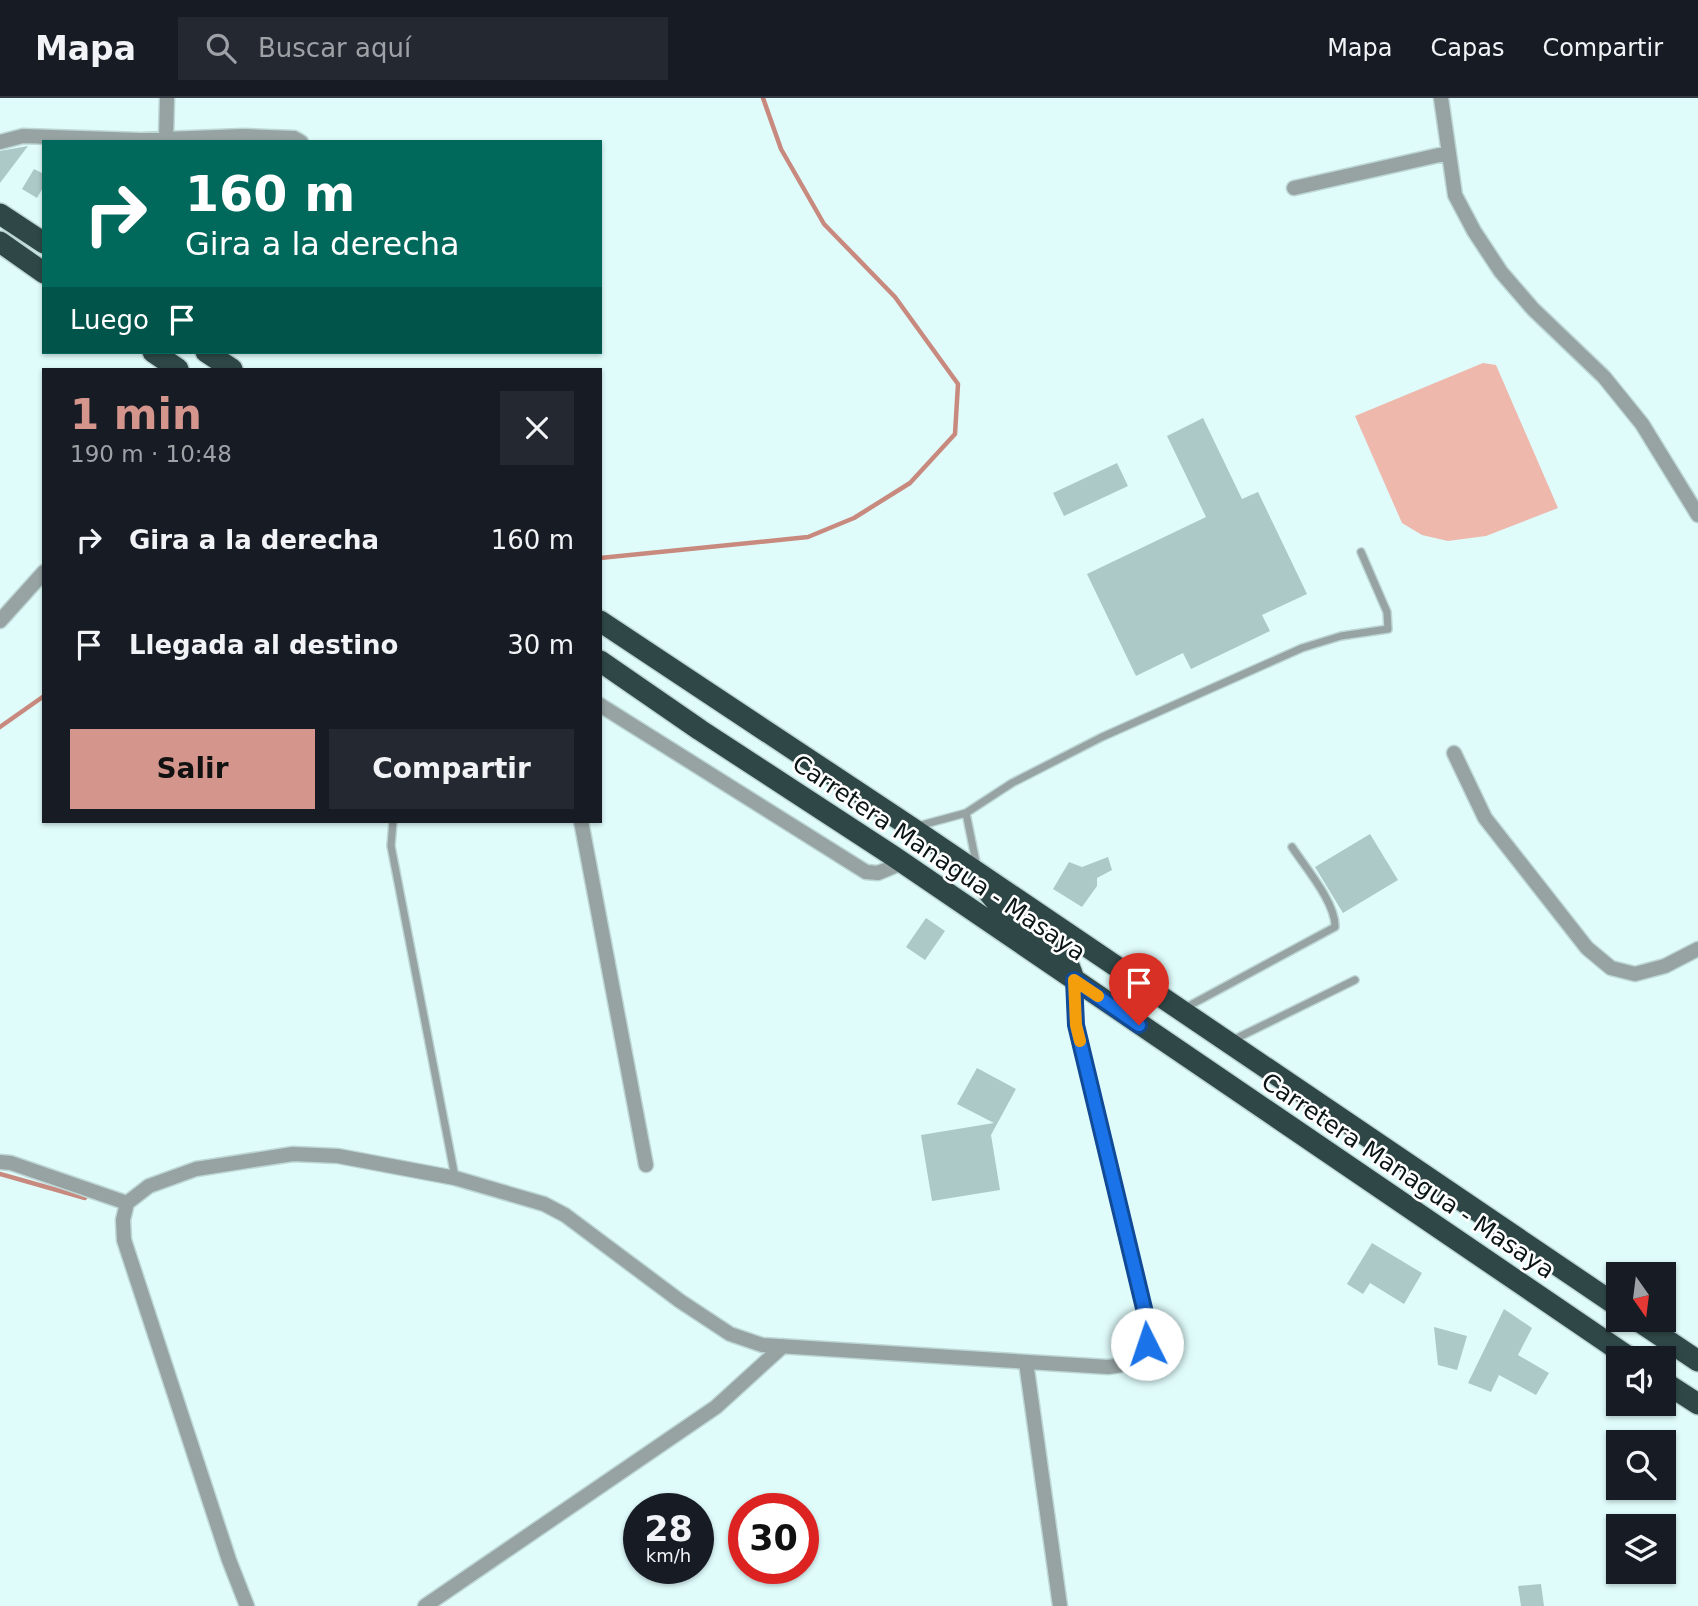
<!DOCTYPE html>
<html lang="es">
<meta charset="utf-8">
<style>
body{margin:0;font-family:"DejaVu Sans",sans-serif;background:#242831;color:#f1f3f6;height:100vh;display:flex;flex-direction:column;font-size:26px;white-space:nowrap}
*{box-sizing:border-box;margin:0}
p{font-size:23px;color:#9ea1a6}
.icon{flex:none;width:38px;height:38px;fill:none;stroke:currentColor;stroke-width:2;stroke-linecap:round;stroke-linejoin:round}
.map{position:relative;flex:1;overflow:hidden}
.drawer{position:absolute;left:42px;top:270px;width:560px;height:455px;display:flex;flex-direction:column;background:#171b24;border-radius:0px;box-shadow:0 2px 5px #0004}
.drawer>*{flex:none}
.top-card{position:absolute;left:42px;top:42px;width:560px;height:214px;border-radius:0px;box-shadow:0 2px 5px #0004;background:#00695c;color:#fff;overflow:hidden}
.needle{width:46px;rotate:166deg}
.controls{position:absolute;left:1606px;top:1164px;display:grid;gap:14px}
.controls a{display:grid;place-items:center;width:70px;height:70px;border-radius:0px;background:#171b24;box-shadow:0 2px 5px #0004;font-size:35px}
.speed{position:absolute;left:623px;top:1395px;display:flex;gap:14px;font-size:35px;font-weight:700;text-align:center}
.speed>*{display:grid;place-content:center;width:91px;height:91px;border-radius:50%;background:#171b24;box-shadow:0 2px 5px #0004;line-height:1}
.speed small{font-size:18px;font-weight:400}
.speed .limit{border:10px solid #d22;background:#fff;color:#111}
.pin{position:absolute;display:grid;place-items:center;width:60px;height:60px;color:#fff;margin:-72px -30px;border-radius:50% 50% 50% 0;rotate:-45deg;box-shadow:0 0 7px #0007}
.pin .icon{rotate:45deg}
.me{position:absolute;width:77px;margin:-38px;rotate:356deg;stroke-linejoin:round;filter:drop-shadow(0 0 5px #0008)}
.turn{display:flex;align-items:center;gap:24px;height:147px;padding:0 28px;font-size:32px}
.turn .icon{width:91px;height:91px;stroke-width:2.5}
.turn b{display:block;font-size:49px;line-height:60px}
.then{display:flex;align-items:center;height:66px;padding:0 28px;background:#0003;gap:14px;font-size:26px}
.round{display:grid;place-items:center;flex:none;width:74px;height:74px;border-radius:0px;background:#242831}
.headline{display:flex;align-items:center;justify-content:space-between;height:119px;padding:0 28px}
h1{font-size:42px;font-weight:700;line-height:52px;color:#d4958d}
.button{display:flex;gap:14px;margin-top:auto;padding:14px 28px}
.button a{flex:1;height:80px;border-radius:0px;background:#d4958d;color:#111;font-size:28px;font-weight:700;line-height:80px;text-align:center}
.button a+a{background:#242831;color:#f1f3f6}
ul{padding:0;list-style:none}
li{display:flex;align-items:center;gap:21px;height:105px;padding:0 28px}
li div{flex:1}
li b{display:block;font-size:26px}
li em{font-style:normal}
header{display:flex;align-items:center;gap:42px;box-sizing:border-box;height:98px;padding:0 35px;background:#171b24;border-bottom:2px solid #363941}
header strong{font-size:33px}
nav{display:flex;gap:38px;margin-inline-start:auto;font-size:24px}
.search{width:490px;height:63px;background:#242831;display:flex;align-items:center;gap:18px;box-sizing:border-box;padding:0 24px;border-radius:0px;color:#9ea1a6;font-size:26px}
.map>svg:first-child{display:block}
.green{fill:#eeb8ad}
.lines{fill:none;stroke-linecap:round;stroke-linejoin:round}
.stream{stroke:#c88a7e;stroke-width:4.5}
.building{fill:#acc8c7}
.lane-casing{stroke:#bdd7d6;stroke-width:10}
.street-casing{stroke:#bdd7d6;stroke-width:17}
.highway-casing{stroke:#bdd7d6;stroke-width:24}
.lane{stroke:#96a3a2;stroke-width:7}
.street{stroke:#96a3a2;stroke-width:14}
.highway{stroke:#2f4847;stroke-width:21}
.route-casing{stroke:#114b97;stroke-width:18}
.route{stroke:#1a73e8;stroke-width:12}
.slow{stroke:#f59e0b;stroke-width:12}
.labels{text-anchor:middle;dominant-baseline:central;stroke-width:5;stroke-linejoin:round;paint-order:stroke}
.street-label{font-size:24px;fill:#0b1515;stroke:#fff}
</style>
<header>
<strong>Mapa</strong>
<div class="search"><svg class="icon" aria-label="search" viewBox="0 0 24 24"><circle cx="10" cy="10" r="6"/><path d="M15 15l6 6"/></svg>Buscar aquí</div>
<nav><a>Mapa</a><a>Capas</a><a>Compartir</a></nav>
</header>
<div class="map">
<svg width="1698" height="1508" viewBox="0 0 1698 1508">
<rect width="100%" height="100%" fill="#dffcfb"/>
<path class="green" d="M1483,265L1496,267L1558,410L1486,438L1448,443L1422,437L1402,425L1355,318Z"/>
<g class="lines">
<path class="stream" d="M600,460L808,439L854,420L910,385L955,336L958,286L895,199L824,126L781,51L763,0
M0,629L44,598
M0,1076L85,1100"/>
</g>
<path class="building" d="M28,48L0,85V53Z
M34,71L44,76V88L37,100L22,91Z
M1203,320L1242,401L1258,394L1307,496L1262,517L1270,533L1191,571L1183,555L1136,578L1087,476L1206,419L1167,338Z
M1117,365L1128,388L1064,418L1053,395Z
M1370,736L1398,782L1343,815L1315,769Z
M1108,759L1112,772L1097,780V788L1082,809L1053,791L1069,764L1082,769Z
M926,820L945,833L925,862L906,849Z
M977,970L1016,991L991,1037L1000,1092L932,1103L921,1037L994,1025L957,1006Z
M1372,1145L1422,1175L1404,1206L1370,1185L1363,1196L1347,1186Z
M1504,1211L1532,1230L1518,1257L1549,1275L1536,1297L1499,1277L1491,1294L1468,1285Z
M1434,1229L1467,1238L1457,1272L1438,1267Z
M1541,1486L1544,1508H1521L1518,1488Z"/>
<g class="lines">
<g class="lane-casing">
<path id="lane" d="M966,715L977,769
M393,723L391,748L455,1079
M918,728L966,715L1012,685L1102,639L1302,550L1341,538L1388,531L1387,514L1361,454
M1185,910L1335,829C1336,805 1305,769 1292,749
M1233,942L1355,882"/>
</g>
<g class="street-casing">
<path id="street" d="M1441,0L1455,97L1474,133L1501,174L1533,211L1604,279L1642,326L1698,417
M166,41L167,0
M0,44L23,38L140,42L243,38L294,40L301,44
M1294,90L1448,55
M0,523L44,474
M600,607L866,774L878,775L902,765
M1454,655L1485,720L1587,850L1611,870L1635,876L1665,868L1698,851
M581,723L646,1067
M0,1064L11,1065L127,1105
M1026,1264L1060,1508
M247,1508L229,1462L124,1142L123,1122L127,1105L149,1088L196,1071L293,1056L338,1058L455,1080L544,1106L565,1117L680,1203L730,1236L762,1247L1108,1269C1140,1265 1146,1259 1148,1227L1076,927L1074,882
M425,1508L716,1309L783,1248"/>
</g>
<g class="highway-casing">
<path id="highway" d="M0,116L44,145
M0,144L44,175
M153,254L178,271
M206,254L232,271
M600,523L912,730L1619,1209
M600,563L700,632L893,758L1630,1260
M986,791C1004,818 1032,827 1056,847C1065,855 1070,870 1074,881
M1637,1222L1698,1263
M1664,1284L1698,1306"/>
</g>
<use href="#lane" class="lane"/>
<use href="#street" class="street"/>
<use href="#highway" class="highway"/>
</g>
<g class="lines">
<g class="route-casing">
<path id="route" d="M1139,927L1074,882L1076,927L1148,1227L1147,1246"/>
</g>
<use href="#route" class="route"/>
<path class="slow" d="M1080,943L1076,927L1074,882L1098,898"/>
</g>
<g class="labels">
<g class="street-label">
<text transform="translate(939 760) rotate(34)">Carretera Managua - Masaya</text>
<text transform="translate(1408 1078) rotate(34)">Carretera Managua - Masaya</text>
</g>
</g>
</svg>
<div class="controls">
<a><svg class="needle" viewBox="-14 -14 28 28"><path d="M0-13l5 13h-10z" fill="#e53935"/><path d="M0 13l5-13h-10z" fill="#9ea1a6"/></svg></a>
<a><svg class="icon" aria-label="sound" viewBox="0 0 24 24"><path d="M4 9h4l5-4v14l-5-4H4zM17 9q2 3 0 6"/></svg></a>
<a><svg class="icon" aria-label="search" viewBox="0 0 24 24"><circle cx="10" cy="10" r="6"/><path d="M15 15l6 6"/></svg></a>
<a><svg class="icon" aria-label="layers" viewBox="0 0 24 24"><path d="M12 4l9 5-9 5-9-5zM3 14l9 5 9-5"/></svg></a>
</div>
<div class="speed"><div>28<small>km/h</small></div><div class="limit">30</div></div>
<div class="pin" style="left:1139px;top:927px;background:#d93025"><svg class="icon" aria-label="arrive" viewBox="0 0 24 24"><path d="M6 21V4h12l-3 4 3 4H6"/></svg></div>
<svg class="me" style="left:1147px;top:1246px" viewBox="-20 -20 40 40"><circle r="19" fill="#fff"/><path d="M0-13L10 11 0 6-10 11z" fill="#1a73e8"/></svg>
<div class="top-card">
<div class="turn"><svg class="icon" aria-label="right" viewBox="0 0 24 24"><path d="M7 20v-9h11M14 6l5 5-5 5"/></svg><div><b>160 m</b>Gira a la derecha</div></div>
<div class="then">Luego<svg class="icon" aria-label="arrive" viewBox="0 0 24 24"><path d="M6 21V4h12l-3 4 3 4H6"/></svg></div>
</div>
<section class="drawer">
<div class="headline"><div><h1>1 min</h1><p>190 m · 10:48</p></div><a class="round"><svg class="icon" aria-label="close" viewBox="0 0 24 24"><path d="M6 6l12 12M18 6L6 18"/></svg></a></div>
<ul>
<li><svg class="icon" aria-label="right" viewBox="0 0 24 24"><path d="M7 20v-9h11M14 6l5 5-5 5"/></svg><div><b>Gira a la derecha</b></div><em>160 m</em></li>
<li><svg class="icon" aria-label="arrive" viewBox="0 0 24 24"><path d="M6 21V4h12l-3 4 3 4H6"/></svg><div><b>Llegada al destino</b></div><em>30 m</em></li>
</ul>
<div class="button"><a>Salir</a><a>Compartir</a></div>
</section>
</div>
